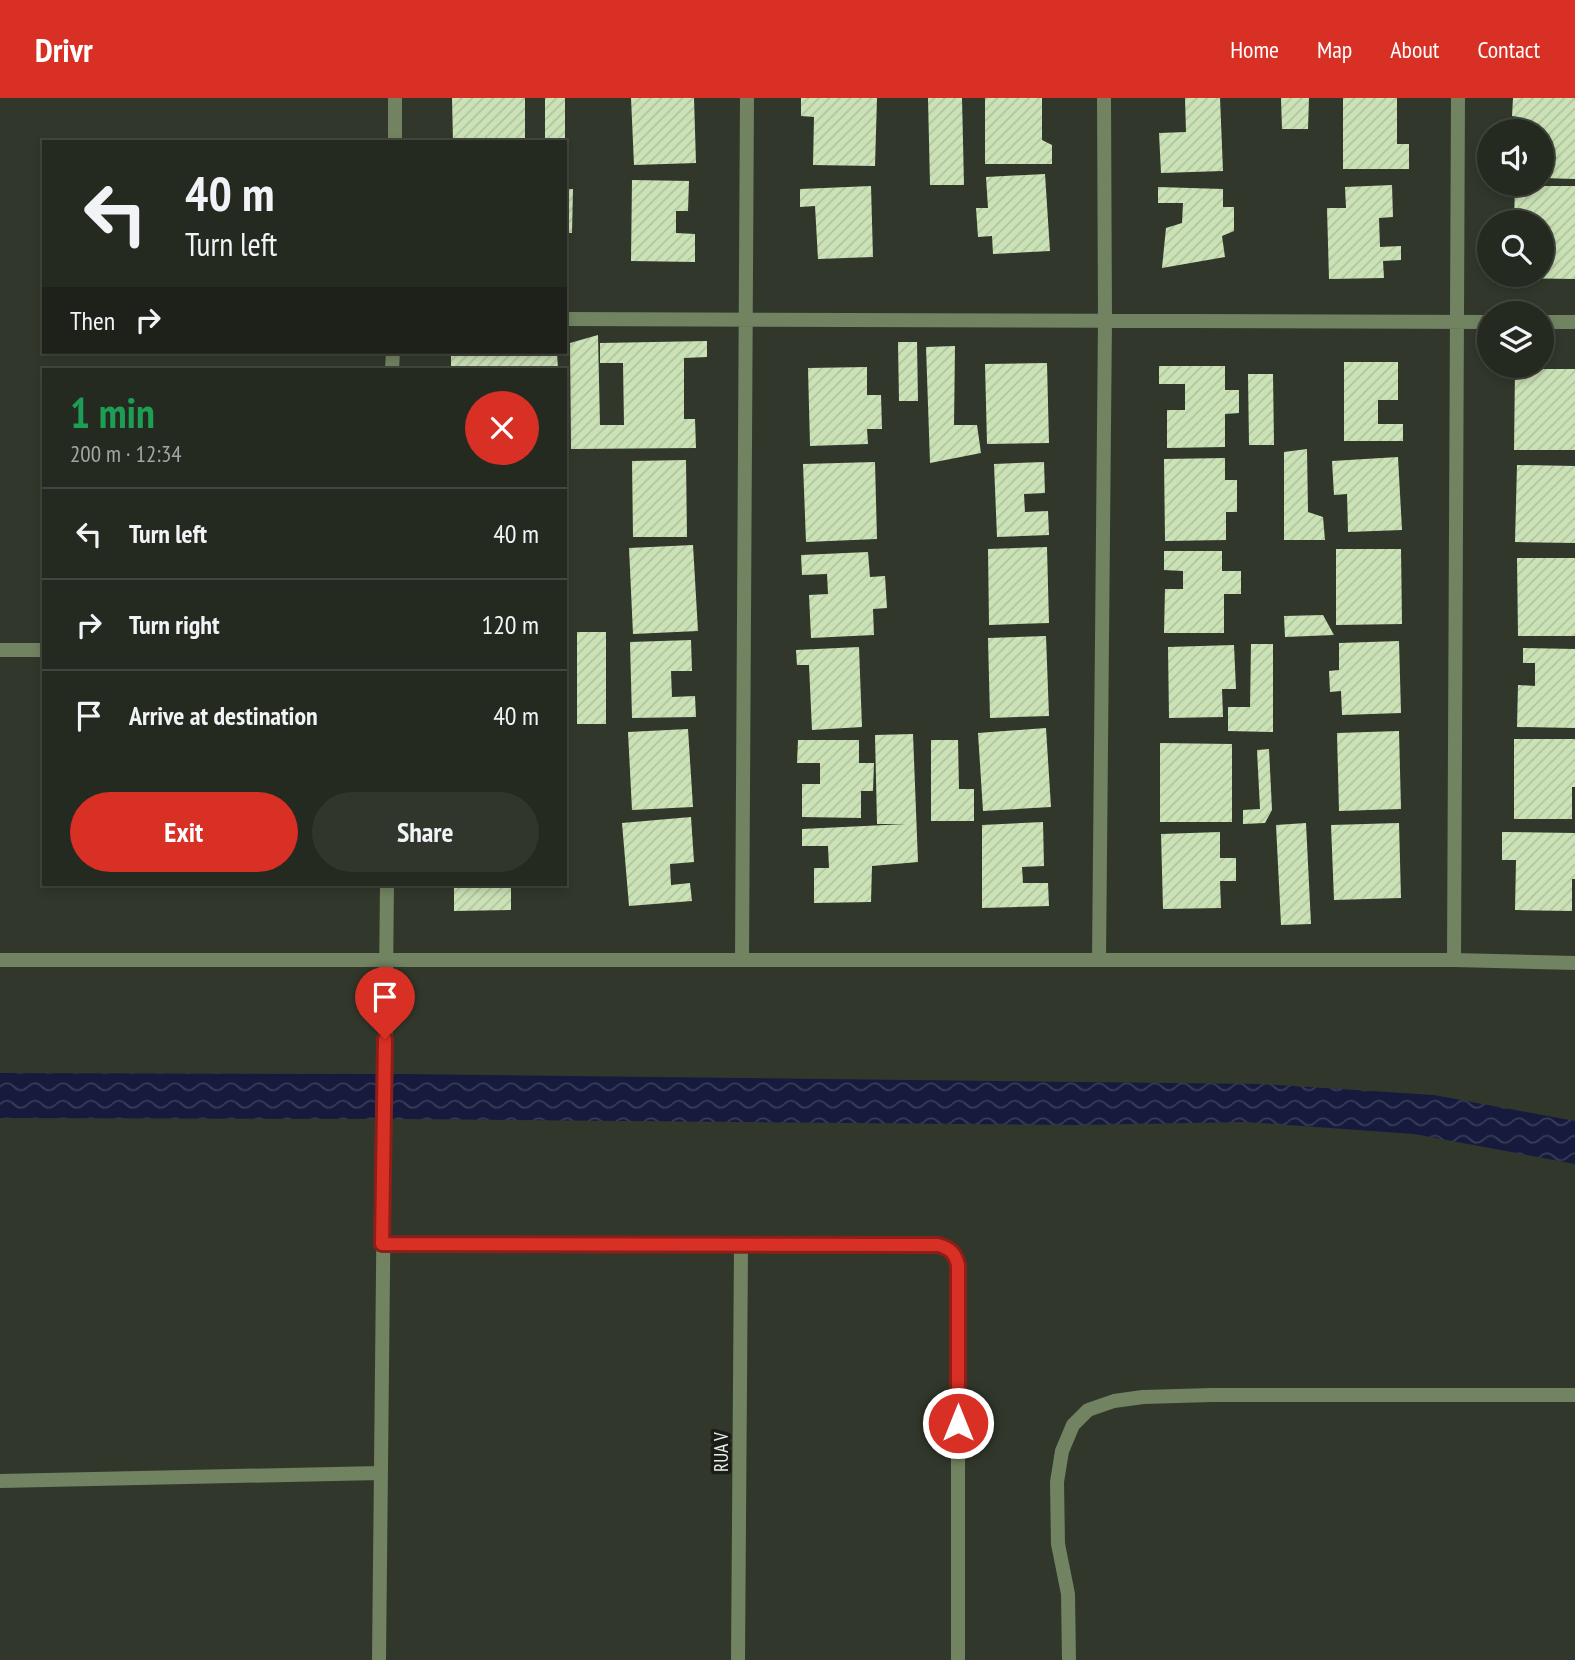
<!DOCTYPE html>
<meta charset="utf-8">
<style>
body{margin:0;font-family:"PT Sans Narrow",sans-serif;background:#31362d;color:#f1f3f6;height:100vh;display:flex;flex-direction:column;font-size:26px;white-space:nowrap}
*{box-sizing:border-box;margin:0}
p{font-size:23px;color:#a3a7a5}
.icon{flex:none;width:38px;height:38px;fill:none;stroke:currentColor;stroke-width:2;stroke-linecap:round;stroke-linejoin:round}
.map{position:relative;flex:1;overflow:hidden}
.side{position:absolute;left:42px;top:270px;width:525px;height:518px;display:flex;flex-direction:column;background:#252a20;border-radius:0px;box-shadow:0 4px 10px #0003,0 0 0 2px #42463e}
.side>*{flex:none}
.top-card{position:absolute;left:42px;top:42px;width:525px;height:214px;border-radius:0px;box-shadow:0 4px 10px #0003,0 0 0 2px #42463e;background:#252a20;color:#f1f3f6;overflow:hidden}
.tools{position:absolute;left:1477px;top:21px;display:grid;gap:14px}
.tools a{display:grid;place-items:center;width:77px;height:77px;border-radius:50%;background:#252a20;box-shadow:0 4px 10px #0003,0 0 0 2px #42463e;font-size:35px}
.pin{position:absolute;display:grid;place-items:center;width:60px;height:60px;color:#fff;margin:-72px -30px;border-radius:50% 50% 50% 0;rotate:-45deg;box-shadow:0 0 7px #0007}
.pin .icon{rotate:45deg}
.me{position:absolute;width:77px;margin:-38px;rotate:0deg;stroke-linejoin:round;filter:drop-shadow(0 0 5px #0008)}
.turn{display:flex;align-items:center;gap:24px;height:147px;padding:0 28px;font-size:32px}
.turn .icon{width:91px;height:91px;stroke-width:2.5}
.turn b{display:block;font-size:49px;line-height:60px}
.then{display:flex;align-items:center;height:66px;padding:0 28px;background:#0003;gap:14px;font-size:26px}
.round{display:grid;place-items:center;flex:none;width:74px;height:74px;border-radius:37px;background:#31362d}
.head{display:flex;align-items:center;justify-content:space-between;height:119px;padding:0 28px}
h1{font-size:42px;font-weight:700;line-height:52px;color:#1e9e55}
.primary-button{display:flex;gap:14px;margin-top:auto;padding:14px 28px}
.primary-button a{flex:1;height:80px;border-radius:42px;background:#d93025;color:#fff;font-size:28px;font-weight:700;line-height:80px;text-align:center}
.primary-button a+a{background:#31362d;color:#f1f3f6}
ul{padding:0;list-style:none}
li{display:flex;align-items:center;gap:21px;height:91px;padding:0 28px;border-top:2px solid #42463e}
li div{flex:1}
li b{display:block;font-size:26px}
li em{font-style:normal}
header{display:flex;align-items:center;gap:42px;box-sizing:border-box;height:98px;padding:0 35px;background:#d93025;color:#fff}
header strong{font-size:33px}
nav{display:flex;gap:38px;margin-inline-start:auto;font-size:24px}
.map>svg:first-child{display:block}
.water{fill:url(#water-waves)}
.building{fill:url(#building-hatch)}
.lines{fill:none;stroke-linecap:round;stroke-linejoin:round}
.minor{stroke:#718360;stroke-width:14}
.route-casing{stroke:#8d1f18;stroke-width:18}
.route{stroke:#d93025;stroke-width:12}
.labels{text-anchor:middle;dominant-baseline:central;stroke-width:7;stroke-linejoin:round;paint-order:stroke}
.street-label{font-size:19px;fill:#e9ede5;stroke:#1b1e18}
</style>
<header>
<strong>Drivr</strong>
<nav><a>Home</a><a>Map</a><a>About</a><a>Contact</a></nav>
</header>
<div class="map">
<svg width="1575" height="1562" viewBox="0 0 1575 1562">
<defs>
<pattern id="water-waves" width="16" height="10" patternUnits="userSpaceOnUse" patternTransform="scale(1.75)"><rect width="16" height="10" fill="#161b3d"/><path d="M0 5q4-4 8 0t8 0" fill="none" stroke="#383c59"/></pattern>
<pattern id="building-hatch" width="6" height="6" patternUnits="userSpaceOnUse" patternTransform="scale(1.75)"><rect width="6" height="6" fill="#cbe2b6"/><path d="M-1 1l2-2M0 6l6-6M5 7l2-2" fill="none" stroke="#b0c39f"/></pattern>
</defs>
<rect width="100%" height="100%" fill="#31382b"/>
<path class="water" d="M0,975L404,976L1262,986L1434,997L1575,1023V1066L1414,1036L1246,1024L1078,1027L405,1021L0,1020Z"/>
<path class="building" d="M452,0H525V44H453Z
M545,0H565V44H545Z
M631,0H694L696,65L634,67Z
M801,0H877L875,68L813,67L814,19L801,18Z
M928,0H962L964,87H930Z
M985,0H1042V42L1052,47V66H985Z
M1185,0H1220L1223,73L1161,75L1159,35L1186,34Z
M1281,0H1309L1308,31H1282Z
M1343,0H1397V46H1409V71H1343Z
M1513,0H1575V81L1542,80V33H1519V19L1512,18Z
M1045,76L1050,153L993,156L992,138L978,139L976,110H988L986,79Z
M632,82L689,83L688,113H676V135L695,136V164L631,163Z
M1392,87L1393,119L1379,120L1380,149L1401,148V162L1383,163L1384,180L1329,181L1327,110H1346L1345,89Z
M871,88L873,159L818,161L815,108L800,109V91Z
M1515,88H1575V181L1514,180V177H1542V124H1514Z
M1158,89L1223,91V109H1234V133L1222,138L1225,159L1162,170L1166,130L1182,125L1183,105H1158Z
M565,91H573L572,135H565Z
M598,237L600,327H624L623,265H600V245L707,243V259L684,260V321H695L696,350L571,351L570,245Z
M898,244H917L918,303H899Z
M955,248L954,327H977L981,355L930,365L926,249Z
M451,254H557L558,271H451Z
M1344,264H1398V302H1378V326H1403V343H1344Z
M1047,265L1049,345L987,346L985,266Z
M1159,268H1225V292H1239V315L1225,316V349L1167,350V312H1185V286H1159Z
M867,269V297H881L882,331H867L868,346L810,348L808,270Z
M1515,271H1575V352H1514Z
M1248,276H1273L1274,347H1249Z
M1307,351L1308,414L1323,419L1325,442H1284V354Z
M1398,359L1402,432L1348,434L1347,396L1334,397L1332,363Z
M1225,360V382H1237V414H1226V442L1165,443L1164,361Z
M686,362L687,439H633L632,363Z
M875,364L877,441L806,444L803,366Z
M1044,364L1045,395L1024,396L1025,414L1048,413L1049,437L997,439L994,366Z
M1517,367L1575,368V445L1515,444Z
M693,447L698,533L633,536L629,450Z
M1047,449L1049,525L989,527L988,451Z
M1336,451H1401L1402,526L1336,527Z
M1164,453H1222V473H1241V496H1224V535H1164L1165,491H1183V473L1164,472Z
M868,454L870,479L885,478L887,510L873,511L874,537L811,540L809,497L828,496L827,476L802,477L801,457Z
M1517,460H1575V538H1518Z
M1323,517L1334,537L1285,539L1284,518Z
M577,534H606V626H577Z
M1046,538L1049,618L990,620L988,540Z
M691,542L692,573H671L672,599L695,598L696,619L632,620L630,544Z
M1399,543L1401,615L1342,617L1341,593L1330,594L1329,573L1339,572V545Z
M1251,546H1273V634L1228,633V609H1250Z
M1234,547L1236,591H1222L1223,619L1169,620L1168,549Z
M859,549L862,629L812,632L809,567H797L796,552Z
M1523,550L1575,551V630L1517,629L1518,587L1535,588V565H1523Z
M1046,630L1051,709L983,713L978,635Z
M688,631L693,709L632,712L628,634Z
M1399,633L1401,711L1339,713L1337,635Z
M913,636L918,764L872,768L871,804L814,805V770H829L828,748H802V731L906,726H877L875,637Z
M1514,641H1575V689H1572V721H1514Z
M798,642H859V665H874L873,693H861V720L802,719V686H820V665H797Z
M931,642H958L959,691H974V723H931Z
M1160,645L1232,646V724H1160Z
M1269,651L1272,712L1265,725L1243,726V712L1260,711L1257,652Z
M691,719L694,764L670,766L671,787L690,785L692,803L629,808L622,725Z
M1043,724L1044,768L1022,769L1023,785H1048L1049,808L982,810V727Z
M1306,725L1311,826L1281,827L1276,727Z
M1399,725L1401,800L1334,802L1331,727Z
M1220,734V760H1236V783H1220L1221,810L1163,811L1161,736Z
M1502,734L1575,735V781H1572V813L1515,812L1516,762H1502Z
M454,786H511V812L454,813Z"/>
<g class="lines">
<path class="minor" d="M395,44V0
M565,221L1489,224
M1542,224H1575
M392,271L393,254
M0,552H44
M0,862H1454L1575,865
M742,862L747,0
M1099,862L1105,222L1104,0
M1454,862L1458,0
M382,1146L938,1147L952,1153L958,1167V1562
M0,1383L380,1375
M379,1562L387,786
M738,1562L741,1147
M1069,1562L1068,1496L1058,1446L1057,1384L1062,1353L1073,1327L1088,1312L1114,1303L1143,1299L1212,1297H1575"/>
</g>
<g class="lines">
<g class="route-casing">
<path id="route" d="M385,941L382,1146L938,1147C950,1150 955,1155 958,1167V1325"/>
</g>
<use href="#route" class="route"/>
</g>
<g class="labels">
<g class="street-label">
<text transform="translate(721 1354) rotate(-90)">RUA V</text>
</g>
</g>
</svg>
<div class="tools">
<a><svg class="icon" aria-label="sound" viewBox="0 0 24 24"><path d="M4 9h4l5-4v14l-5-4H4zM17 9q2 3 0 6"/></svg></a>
<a><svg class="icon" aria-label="search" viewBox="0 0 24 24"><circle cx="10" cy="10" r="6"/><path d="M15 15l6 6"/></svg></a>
<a><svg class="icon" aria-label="layers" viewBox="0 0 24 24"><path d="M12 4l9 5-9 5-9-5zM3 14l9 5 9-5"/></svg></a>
</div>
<div class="pin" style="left:385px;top:941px;background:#d93025"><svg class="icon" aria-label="arrive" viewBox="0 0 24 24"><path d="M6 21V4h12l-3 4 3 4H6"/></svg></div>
<svg class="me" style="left:958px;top:1325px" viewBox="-20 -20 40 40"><circle r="17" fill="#d93025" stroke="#fff" stroke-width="3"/><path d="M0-11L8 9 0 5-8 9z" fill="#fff"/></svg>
<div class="top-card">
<div class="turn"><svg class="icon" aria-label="left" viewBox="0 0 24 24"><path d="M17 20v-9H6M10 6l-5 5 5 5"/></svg><div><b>40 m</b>Turn left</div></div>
<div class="then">Then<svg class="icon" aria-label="right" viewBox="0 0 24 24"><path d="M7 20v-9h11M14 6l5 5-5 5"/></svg></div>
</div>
<section class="side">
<div class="head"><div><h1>1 min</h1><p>200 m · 12:34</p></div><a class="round" style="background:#d93025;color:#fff"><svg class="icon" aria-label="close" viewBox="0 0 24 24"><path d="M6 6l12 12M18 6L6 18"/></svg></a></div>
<ul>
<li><svg class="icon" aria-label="left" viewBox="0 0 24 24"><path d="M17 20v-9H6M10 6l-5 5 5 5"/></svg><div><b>Turn left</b></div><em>40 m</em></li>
<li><svg class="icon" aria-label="right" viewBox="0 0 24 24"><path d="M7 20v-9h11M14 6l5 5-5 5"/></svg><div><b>Turn right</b></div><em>120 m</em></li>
<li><svg class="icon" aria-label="arrive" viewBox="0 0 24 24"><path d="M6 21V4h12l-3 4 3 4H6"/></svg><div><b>Arrive at destination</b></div><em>40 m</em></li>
</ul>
<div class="primary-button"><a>Exit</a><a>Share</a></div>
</section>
</div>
